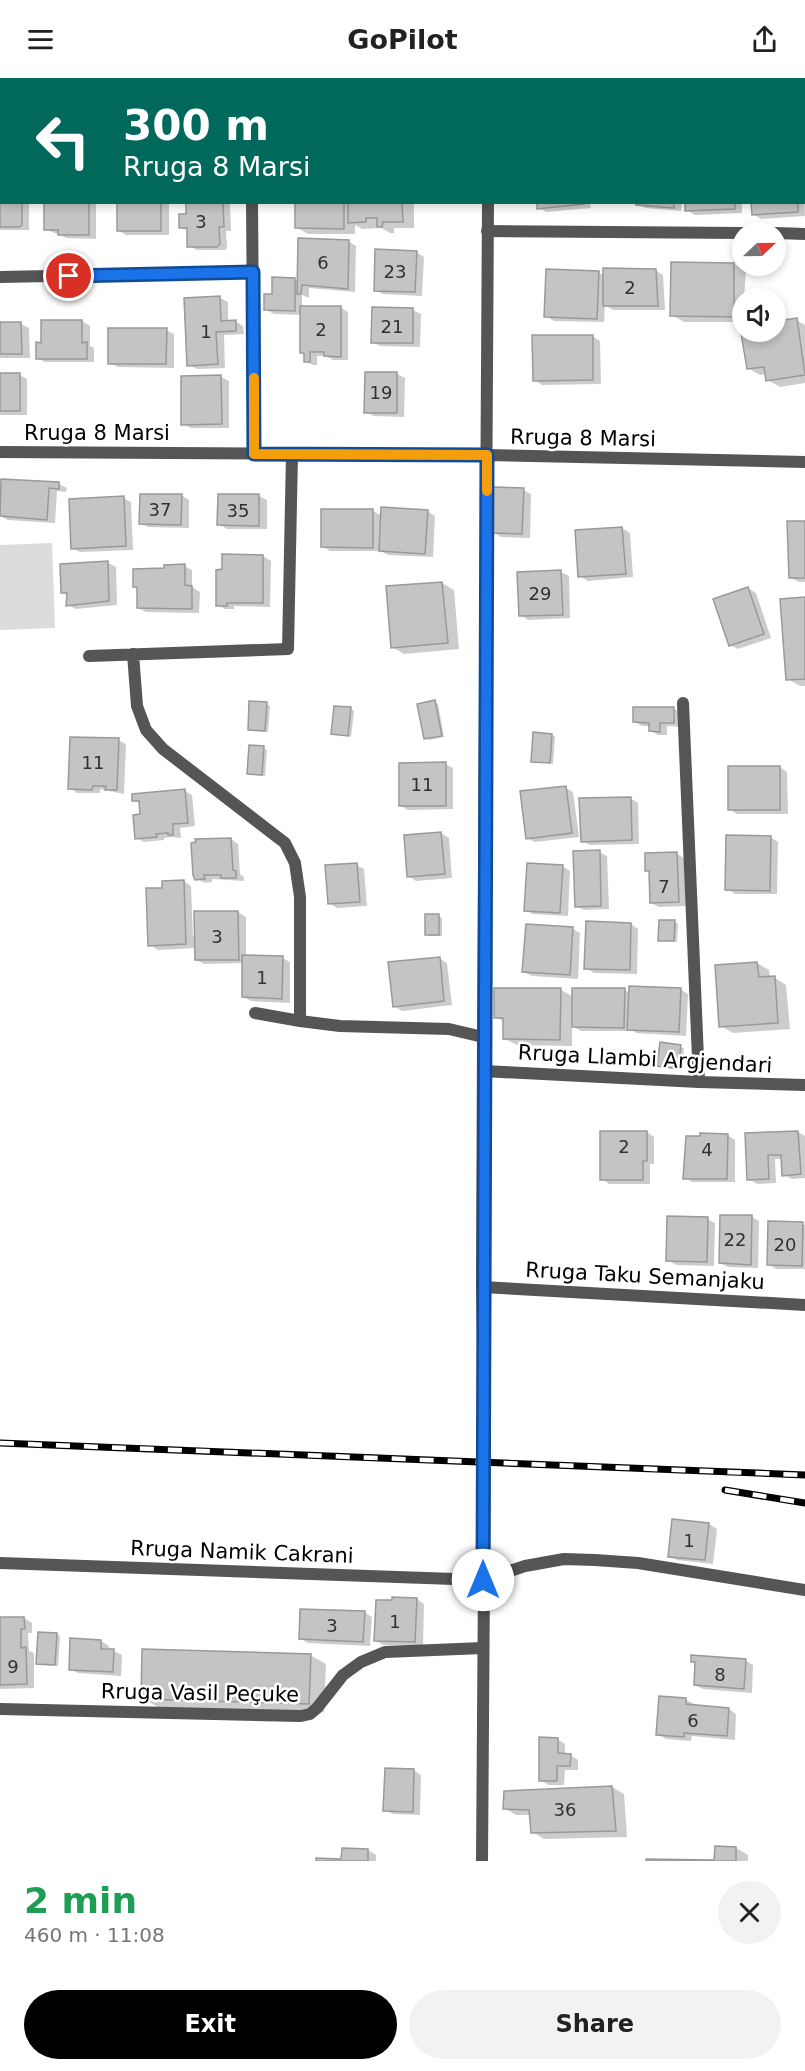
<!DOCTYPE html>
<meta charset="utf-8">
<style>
body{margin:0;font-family:"DejaVu Sans",sans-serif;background:#f2f2f2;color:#202124;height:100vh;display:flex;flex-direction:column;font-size:22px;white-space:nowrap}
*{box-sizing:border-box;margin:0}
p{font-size:20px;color:#757577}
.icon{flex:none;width:33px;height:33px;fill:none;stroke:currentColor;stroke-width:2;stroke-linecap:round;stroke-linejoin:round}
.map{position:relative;height:1783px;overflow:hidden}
.details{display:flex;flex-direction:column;background:#fff;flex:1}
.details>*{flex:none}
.banner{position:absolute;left:0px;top:0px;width:806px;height:126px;box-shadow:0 3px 9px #0003;background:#00695c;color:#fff;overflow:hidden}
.needle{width:39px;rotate:68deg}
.buttons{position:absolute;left:732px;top:144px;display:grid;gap:12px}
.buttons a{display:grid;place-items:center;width:54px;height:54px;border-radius:50%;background:#fff;box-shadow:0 3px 9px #0003;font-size:30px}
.pin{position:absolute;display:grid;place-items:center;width:51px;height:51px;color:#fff;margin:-26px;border:3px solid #fff;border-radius:50%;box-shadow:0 2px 6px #0007}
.me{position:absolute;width:66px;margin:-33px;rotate:0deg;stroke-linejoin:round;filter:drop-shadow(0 0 4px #0008)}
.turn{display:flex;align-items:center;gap:21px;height:126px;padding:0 24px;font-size:27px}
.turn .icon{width:78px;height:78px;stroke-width:2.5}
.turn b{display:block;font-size:42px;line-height:51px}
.round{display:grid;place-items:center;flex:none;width:63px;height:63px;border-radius:32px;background:#f2f2f2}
.headline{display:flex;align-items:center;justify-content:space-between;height:102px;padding:0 24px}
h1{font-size:36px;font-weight:800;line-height:45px;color:#1e9e55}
.action{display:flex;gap:12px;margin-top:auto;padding:12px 24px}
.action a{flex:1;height:69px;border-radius:36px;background:#000;color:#fff;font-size:24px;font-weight:800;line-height:69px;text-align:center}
.action a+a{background:#f2f2f2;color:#202124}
header{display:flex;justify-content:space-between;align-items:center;height:78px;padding:0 24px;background:#fff;font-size:27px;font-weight:800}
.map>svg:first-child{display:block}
.green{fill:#dcdcdc}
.shadow{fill:#0003}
.building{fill:#c4c4c4;stroke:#999;stroke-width:1.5}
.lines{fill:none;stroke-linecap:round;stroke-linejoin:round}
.service{stroke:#555;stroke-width:12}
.minor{stroke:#555;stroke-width:12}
.tertiary{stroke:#555;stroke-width:12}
.rail-casing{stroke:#000;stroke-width:7}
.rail{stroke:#fff;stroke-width:4.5;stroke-dasharray:14;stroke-linecap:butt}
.route-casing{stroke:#114b97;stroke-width:15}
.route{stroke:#1a73e8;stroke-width:10}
.slow{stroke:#f59e0b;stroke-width:10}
.labels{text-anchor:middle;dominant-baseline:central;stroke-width:5;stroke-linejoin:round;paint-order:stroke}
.number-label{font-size:18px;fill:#313131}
.street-label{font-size:21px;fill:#000;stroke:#fff}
</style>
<header><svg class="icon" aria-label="menu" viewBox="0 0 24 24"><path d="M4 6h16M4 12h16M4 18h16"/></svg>GoPilot<svg class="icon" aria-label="share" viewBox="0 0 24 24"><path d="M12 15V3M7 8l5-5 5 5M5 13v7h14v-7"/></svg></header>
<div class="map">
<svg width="805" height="1783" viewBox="0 0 805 1783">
<rect width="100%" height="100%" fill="#fff"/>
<path class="green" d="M52,465L55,550L0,552V467Z"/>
<path class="shadow" d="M591,0H614V2H591Z
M686,0H733L735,2H686Z
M775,0H805V60L804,2Z
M0,48H2V94H0Z
M0,108L2,124H29V152H0Z
M804,115L805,138L761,141L753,136L752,124H804Z
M45,124H96V161L67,160L45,151Z
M118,124H169V157H126L118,152Z
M188,124H230L231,153H226L227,170L225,172H197L189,168L188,153L181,149L188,137Z
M296,124H414V150H394V155H390L378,148V150L362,151L355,147V156H308L296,149Z
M538,124H590L591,130L546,134L539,130Z
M637,124H682L681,133L645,130Z
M686,124H742V135L695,137L687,132Z
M348,163L356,168L355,214L309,210V220L302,217V229H340L348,234V282H333L326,278H317V287H313L305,283L302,237L274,236L266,232L274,218L295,201L299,203Z
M416,174L424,179L422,218L383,216L375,212Z
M734,186L746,193L742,244H684L672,237Z
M655,192L663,197L665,232H613L605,227L604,244L554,243L546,238L598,194L605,198Z
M220,220L228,224V244L235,243L243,248L244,256L224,257L225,290L197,291L189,287Z
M413,232L421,236L420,269L380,268L372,264Z
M796,242L805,247V305L780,309L768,302L767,296L760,297L748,290L742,251V254H776V245Z
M82,243L90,248V268L94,270V284H45L37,280L43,266Z
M0,246H21L29,250L30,280H0Z
M166,252L174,256V290L118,289L110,285Z
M592,258L600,263L601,306L542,307L535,302Z
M397,296L405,300L404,339L374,338L366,334Z
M0,297H19L27,301V337H0Z
M221,299L229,303V350H191L183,346Z
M2,402L59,406L67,410L66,414L57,413L55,445L8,442L0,438Z
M523,412L531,416L530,460L501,459L493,454Z
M181,417L189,422V450L148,449L140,445Z
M219,418H259L267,422V451H227L219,446Z
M123,420L131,424L133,472L80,474L72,470Z
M373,433L382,438L427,433L435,438L433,479L388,477L381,473H330L322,468Z
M805,444V504H799L791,500Z
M622,450L630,455L633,499L588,503L580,498Z
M263,478L271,483L270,529L234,528V531H225L217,527Z
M108,485L116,489L117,527L76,531L68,527V518L63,515L61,487Z
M184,488L192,492V509L200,514L199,535L146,534L138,530V510L135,508L166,492Z
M561,494L569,498L570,540L528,542L521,537Z
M442,505L454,512L459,571L404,576L392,569Z
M748,510L756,515L771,560L738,571L730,567Z
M805,520V608H800L788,601Z
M434,624L438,626L444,659L429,662L425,660Z
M266,626L270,628L268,654L253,653L249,651Z
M351,631L354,633L351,659L333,655Z
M674,631L682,635V649L667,648V657H658L650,652V648H642L635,644Z
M552,657L555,659L553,686L532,683Z
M118,662L126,666L124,716L100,711V715H77L70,710Z
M263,670L267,672L265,698L252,697L249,695Z
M445,686L453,690V731L408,732L400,727Z
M780,689L787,694L788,736H737L729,731Z
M566,710L573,714L579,759L535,764L527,760Z
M185,713L192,717L195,748L180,750L181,760L173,759L164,760V762L144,764L137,760L142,738L141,726L134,722Z
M630,720L638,725L639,766L590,767L582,763Z
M441,755L449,760L452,800L416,803L408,798Z
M770,759L778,764L777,816H735L727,811Z
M231,761L238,766L240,796L244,799V803L212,801V804L205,805L197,801Z
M599,774L607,778L609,831L584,832L576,828Z
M677,776L684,780L686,828L659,829L651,825V794L647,792Z
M356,787L364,791L367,828L337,830L329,825Z
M562,788L570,793L568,838L533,836L525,832Z
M184,803L191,808L193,859L238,834L246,839V879L282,880L290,884V925L251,923L244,919L243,885L204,886L196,882V870L158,872L150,867L164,811Z
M438,838L442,840V858H430L427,856Z
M675,844L678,846L677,864L660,862Z
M631,846L638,851L637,896L594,895L586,890Z
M573,851L580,855L578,901L532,898L524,894Z
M439,880L447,885L452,927L402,933L394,928Z
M757,885L769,892L770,900H775L786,907L790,951L733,955L721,948Z
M680,911L688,916L686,958L636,955L633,953H581L572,948V968L517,967L505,961V944L496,939L561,912L574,919L624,912L630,915Z
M661,965L684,970L682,992L658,987Z
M647,1054L654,1059V1086H650V1106H609L602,1101Z
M798,1054L805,1058V1100L792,1101L784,1097L783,1081H775L776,1105L757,1106L749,1101L746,1057Z
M727,1057L735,1062V1104H692L685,1100Z
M752,1139L759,1143L758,1190L728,1189L720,1185Z
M707,1141L715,1145L714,1188L676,1187L668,1182Z
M803,1146L805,1147V1191H776L768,1186Z
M709,1446L717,1451L713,1486L677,1482L670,1478Z
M417,1521L424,1526L423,1568L383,1567L375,1562Z
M364,1534L372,1539L370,1568L308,1565L301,1561Z
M24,1540L32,1545V1555H28L29,1573L34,1575V1610L0,1611V1541Z
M57,1556L60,1558L58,1588L41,1587L38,1585Z
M101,1563L109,1568L108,1573H114L122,1577L121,1598L78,1595L70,1591Z
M310,1577L326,1586L324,1634L158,1629L142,1620Z
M692,1583H746L753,1587L752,1615L703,1611L695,1607L697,1586Z
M686,1622L694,1626V1628L729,1631L736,1636L735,1662L692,1658L691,1663L666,1661L658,1656Z
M557,1661L565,1666V1677H570L578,1682V1692H565L564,1707H548L541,1702Z
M413,1692L421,1697L420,1737L393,1736L385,1732Z
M612,1709L624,1716L627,1759L544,1761L533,1754L531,1737H516L504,1730Z
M716,1770H736L748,1777V1783H716Z
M343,1771L368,1772L376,1777V1783H318L343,1782Z"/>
<path class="building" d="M684,0H727L684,2Z
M761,0H805V53L804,2H750Z
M0,46H2L0,90Z
M0,106L2,124H22V147L19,149H0Z
M44,124H89V157H58V152H44Z
M117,124H161V153H117Z
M186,124H223L224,149H219L220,166L217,169H187V150H179V136H186Z
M295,124H344V151L295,150Z
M348,124H402L403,144H383L382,149H377V140H366V144L348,145Z
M537,124H584V126L537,131Z
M636,124H674V130L636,127Z
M685,124H735V131L685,133Z
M751,124H798V134L752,137Z
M298,160L349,162L348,211L302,207L301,216H297Z
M375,171L417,173L415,214L374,213Z
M671,184L734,185V239L670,238Z
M603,190L656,191L658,228H603Z
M546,191L599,193L597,241L544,239Z
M272,199L295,200V233L264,232V216H272Z
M220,218L221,243L236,242V253L216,254L218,286L187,288L184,220Z
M300,228H341V279L324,278V274H310V284H304V275H300Z
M372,229L413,230V265H371Z
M797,240L805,297L766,303L764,289L747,291L740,249H742V254H776V243Z
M41,242H82V265L87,264V281H36V264L41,265Z
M0,244H21L22,276H0Z
M108,250H167L166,286H108Z
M532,257H593V302L533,303Z
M365,294H397V335H364Z
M0,295H20V333H0Z
M221,297L222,346L181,347V298Z
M1,401L59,404V411L49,410L47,442L0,438Z
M493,409L524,410L522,456L492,455Z
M140,416H182L181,447L139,446Z
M218,416H259V448L217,447Z
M124,418L126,468L71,471L69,421Z
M381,429L428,432L425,476L379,473Z
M321,431H373V470L321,469Z
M787,443H805V500H789Z
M622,449L626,496L578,499L575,452Z
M222,476L263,477V525H227V528H216V492L222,491Z
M108,483L109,523L66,528L67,515H61L60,486Z
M185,486V507L192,508V531L137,530V509H133V491L164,490V487Z
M561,492L563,537L519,538L517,494Z
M442,504L448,565L391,570L386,508Z
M748,509L764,556L729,568L713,521Z
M805,519V601L786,602L780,521Z
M435,622L442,658L424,661L417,626Z
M249,623L267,624L265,653L248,652Z
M334,628L351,629L348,658L331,656Z
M633,629H674V645H660V654L649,653V645L633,644Z
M533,654L552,656L550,685L531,684Z
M70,659L119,660L117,712H105L106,708H93L92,712L68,711Z
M249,667L264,668L262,697L247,696Z
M446,684V728H399V685Z
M728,688H780V732H728Z
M566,708L572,755L526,761L520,713Z
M185,711L188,745L173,746V757H168V755L156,756L157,759L135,761L133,737L140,736L139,723H132V716Z
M631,719L632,762L581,764L579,720Z
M441,754L445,796L407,799L404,757Z
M726,757L771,758L770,813L725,812Z
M231,760L233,792L236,793V800H221V797H204L205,801L195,802L193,797L191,765L196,764L195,761Z
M600,772L601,828L575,829L573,773Z
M677,774L679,824L650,825L649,793H645V775Z
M357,785L360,824L328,826L325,787Z
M527,785L563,787L560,835L524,833Z
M184,802L186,866L148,868L146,810H162V803Z
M194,833H238L239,882H195Z
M425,836H439V857H425Z
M659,842H675L674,863H658Z
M586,843L631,845L630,892L584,891Z
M526,846L573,849L570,897L522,894Z
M242,877L283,878L282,921L242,919Z
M440,879L444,923L393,929L388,884Z
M757,884L759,899L775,898L778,945L719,949L715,887Z
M629,908L681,910L679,954L627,952Z
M494,910H561L560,962L503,961V940H494Z
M572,910H625L624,950L572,949Z
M660,964L681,967L678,991L657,988Z
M600,1053H647V1083H643V1102H600Z
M798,1053L801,1096L782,1098L781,1077H768L769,1101L747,1102L745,1055Z
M700,1055L728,1056L727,1101H683L686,1058H700Z
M720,1137H752L751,1187L719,1185Z
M667,1138L708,1139L707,1184L666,1183Z
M768,1143L803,1144L802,1188L767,1187Z
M672,1441L709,1445L705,1482L668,1479Z
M392,1519L417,1520L415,1564L374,1563L376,1522H392Z
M300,1531L365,1533L363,1564L299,1561Z
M0,1539H24L25,1551H21V1570L26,1569L27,1606L0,1607Z
M38,1554L57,1555L55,1587L36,1586Z
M70,1560L101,1562V1571H114L113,1594L69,1592Z
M142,1571L311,1576L309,1626L141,1621Z
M691,1577L746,1581L744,1611L694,1607L695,1584H691Z
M659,1618L686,1620V1626L729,1630L727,1658L684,1655V1659L656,1657Z
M539,1659L558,1660V1675L571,1676L570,1688H557V1703H539Z
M385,1690L414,1691L413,1734L383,1733Z
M612,1708L616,1753L531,1755L529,1732L503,1731L504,1713Z
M715,1768L736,1769V1783H646V1781L714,1782Z
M342,1770L368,1771V1783H316V1780L341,1781Z"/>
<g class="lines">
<path class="service" d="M483,1502L525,1488L564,1481L595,1482L638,1485L805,1512
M0,1631L301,1638L310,1636L317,1630L343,1597L361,1584L385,1574L483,1570"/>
<path class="minor" d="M237,0L238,2
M70,2L160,0
M0,3H2
M252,124L254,376
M487,153L742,155
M776,155L805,156
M0,199L253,194
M0,374L487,377L805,384
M133,576L137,628L146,652L163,671L285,765L295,785L300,819V943
M89,578L288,571L292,376
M683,625L699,1004
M255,935L300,943L340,948L449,951L483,959
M483,993L699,1004L805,1007
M482,1209L805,1227
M0,1485L483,1502"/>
<path class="tertiary" d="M488,2V0
M482,1783L485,1360L482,1209L483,959L488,124"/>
<g class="rail-casing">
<path id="rail" d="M0,1365L805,1397
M725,1412L805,1425"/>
</g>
<use href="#rail" class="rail"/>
</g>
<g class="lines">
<g class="route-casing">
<path id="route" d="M69,198L253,194L254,376L487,377C484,752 483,1127 483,1502"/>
</g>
<use href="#route" class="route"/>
<path class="slow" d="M254,300V376L487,377V413"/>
</g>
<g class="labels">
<g class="number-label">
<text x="201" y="143">3</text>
<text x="323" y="184">6</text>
<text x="395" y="193">23</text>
<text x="630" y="209">2</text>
<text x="392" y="248">21</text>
<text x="321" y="251">2</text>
<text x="206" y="253">1</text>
<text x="381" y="314">19</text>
<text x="160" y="431">37</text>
<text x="238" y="432">35</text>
<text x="540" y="515">29</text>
<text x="93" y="684">11</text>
<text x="422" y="706">11</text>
<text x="664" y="808">7</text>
<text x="217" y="858">3</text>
<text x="262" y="899">1</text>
<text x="624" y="1068">2</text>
<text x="707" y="1071">4</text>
<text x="735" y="1161">22</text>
<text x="785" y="1166">20</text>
<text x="689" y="1462">1</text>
<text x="395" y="1543">1</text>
<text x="332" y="1547">3</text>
<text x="13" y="1588">9</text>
<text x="720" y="1596">8</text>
<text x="693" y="1642">6</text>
<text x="565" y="1731">36</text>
</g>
<g class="street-label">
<text x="97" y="355">Rruga 8 Marsi</text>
<text transform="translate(583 360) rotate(1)">Rruga 8 Marsi</text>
<text transform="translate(645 981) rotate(3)">Rruga Llambi Argjendari</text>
<text transform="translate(645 1198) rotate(3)">Rruga Taku Semanjaku</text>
<text transform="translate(242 1474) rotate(2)">Rruga Namik Cakrani</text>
<text transform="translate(200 1615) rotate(1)">Rruga Vasil Peçuke</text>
</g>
</g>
</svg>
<div class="buttons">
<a><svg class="needle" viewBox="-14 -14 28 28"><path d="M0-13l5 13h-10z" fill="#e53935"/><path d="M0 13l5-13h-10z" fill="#757577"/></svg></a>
<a><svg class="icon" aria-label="sound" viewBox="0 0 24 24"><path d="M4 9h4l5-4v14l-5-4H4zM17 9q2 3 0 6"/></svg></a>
</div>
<div class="pin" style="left:69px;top:198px;background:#d93025"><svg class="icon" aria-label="arrive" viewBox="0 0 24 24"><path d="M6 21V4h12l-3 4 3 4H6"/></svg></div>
<svg class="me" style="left:483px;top:1502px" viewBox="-20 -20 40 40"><circle r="19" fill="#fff"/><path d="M0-13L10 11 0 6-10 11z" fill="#1a73e8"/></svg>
<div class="banner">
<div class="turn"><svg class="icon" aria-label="left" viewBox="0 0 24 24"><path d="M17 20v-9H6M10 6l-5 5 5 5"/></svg><div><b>300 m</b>Rruga 8 Marsi</div></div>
</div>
</div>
<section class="details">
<div class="headline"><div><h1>2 min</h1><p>460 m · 11:08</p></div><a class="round"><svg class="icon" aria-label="close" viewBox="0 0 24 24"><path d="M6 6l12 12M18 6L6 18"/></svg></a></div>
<div class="action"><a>Exit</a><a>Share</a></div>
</section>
